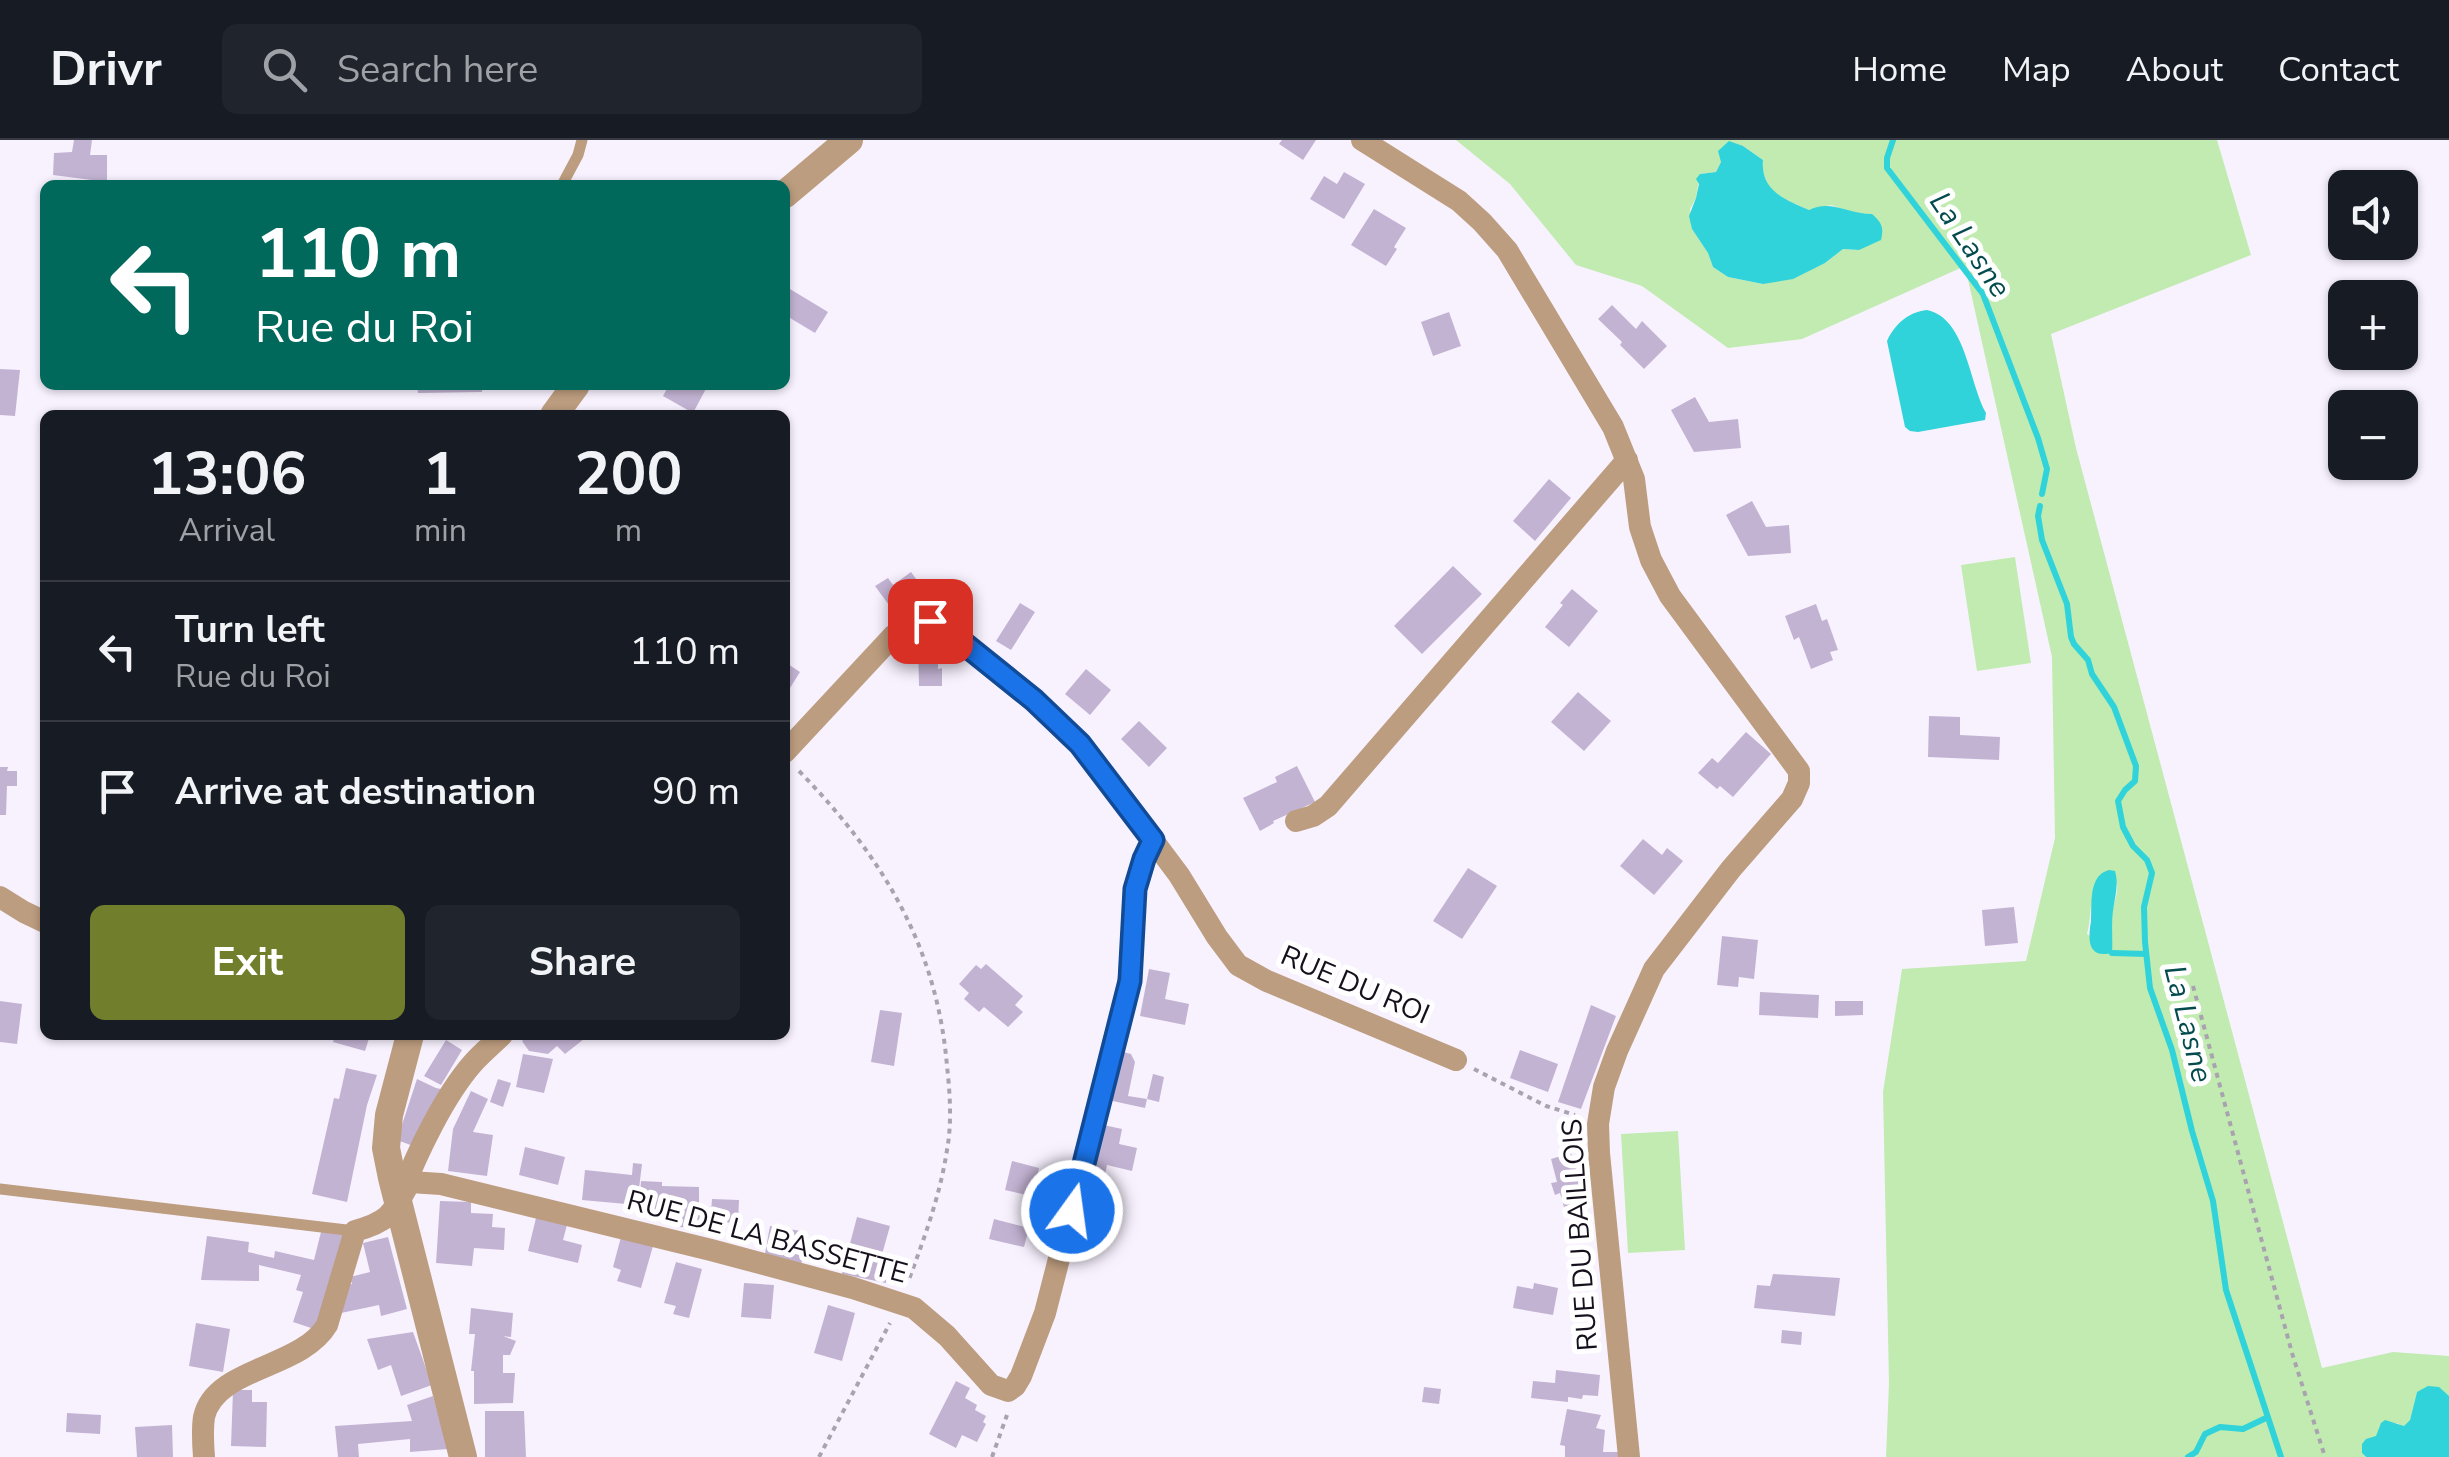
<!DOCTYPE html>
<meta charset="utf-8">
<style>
body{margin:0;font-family:"Nunito Sans",sans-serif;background:#20242c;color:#f1f3f6;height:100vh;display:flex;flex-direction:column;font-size:38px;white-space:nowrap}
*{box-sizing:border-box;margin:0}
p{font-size:32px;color:#9ea1a6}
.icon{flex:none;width:55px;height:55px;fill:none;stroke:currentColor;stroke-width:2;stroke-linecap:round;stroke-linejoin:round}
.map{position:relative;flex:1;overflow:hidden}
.side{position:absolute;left:40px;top:270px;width:750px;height:630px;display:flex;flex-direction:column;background:#171b24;border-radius:15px;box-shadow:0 2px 8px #0004}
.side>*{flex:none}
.guide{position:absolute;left:40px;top:40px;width:750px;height:210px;border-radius:15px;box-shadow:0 2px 8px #0004;background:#00695c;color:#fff;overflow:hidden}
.fabs{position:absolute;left:2328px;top:30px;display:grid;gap:20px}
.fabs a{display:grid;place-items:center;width:90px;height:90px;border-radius:15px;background:#171b24;box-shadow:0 2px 8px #0004;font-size:50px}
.pin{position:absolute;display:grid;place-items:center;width:85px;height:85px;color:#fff;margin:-42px;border-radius:20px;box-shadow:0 5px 15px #0006}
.me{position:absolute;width:110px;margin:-55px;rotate:14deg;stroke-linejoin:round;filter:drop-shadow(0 0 8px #0008)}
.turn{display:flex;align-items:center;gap:35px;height:210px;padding:0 50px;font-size:45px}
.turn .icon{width:130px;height:130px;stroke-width:2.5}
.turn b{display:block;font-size:70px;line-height:85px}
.eta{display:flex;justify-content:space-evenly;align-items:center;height:170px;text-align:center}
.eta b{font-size:60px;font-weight:700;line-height:70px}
.primary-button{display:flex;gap:20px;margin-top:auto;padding:20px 50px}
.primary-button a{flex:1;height:115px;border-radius:15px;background:#717e2c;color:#fff;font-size:40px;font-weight:700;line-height:115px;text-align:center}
.primary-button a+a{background:#20242c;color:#f1f3f6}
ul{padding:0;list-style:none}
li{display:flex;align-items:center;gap:30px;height:140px;padding:0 50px;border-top:2px solid #363941}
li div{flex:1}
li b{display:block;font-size:38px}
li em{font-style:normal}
header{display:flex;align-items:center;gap:60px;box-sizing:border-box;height:140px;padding:0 50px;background:#171b24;border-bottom:2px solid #363941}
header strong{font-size:48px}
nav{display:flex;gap:55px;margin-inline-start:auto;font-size:35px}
.search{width:700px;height:90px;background:#20242c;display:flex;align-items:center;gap:25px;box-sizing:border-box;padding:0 35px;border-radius:15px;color:#9ea1a6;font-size:38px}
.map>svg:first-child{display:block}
.green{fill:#c1ebb1;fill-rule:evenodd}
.water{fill:#30d3d9}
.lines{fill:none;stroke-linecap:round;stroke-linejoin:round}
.stream{stroke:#30d3d9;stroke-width:6}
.building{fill:#c3b3d3}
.path{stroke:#a9a3b0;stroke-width:4;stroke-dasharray:5 5;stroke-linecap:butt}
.service{stroke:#bd9d7f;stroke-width:11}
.minor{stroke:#bd9d7f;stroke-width:22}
.tertiary{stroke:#bd9d7f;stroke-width:28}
.route-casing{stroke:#114b97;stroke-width:25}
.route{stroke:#1a73e8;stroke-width:18}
.labels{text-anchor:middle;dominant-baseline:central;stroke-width:10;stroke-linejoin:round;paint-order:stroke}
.street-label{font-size:28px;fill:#16101c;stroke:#fff}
.water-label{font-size:30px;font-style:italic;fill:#044b4e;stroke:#fff}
</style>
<header>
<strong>Drivr</strong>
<div class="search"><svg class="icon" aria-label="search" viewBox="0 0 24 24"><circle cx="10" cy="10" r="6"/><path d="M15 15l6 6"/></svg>Search here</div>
<nav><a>Home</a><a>Map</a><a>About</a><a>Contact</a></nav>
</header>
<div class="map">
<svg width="2449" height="1317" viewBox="0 0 2449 1317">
<rect width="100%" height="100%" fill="#f8f2ff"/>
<path class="green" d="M1456,0H2217L2251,115L2051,194L2076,308L2322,1228L2393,1212L2449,1216V1256L2438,1247L2417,1252L2410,1280L2404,1287L2397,1283L2376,1296L2362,1313L2366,1317H1886L1889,1243L1883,952L1902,829L2026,821L2055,698L2052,517L1965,126L1802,199L1728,208L1642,146L1576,125L1510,44ZM1743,6L1763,20L1762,30L1768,46L1777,56L1809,70L1831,65L1856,74H1872L1859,110L1843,109L1825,123L1763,144L1728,137L1713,127L1708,113L1692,89L1690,69L1696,58L1700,34L1716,32L1721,22ZM2117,743C2118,753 2115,759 2113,769C2111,783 2112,798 2112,812L2087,794C2091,781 2089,770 2093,758Z
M2015,417L2031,523L1977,531L1961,425Z
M1678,991L1685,1110L1628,1113L1621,994Z"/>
<path class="water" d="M1729,1L1743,6L1763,20C1760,51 1786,60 1809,70C1830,59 1848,74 1872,74C1882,83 1884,87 1881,100L1859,110L1843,109L1825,123L1793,139L1763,144L1728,137L1713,127L1708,113L1692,89L1689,76L1696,58L1699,44L1696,39L1700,34L1716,32L1721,22L1718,11Z
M1927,170C1966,178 1969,243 1986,273L1985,280L1918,292L1910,291L1905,287L1887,201C1895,184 1908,172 1927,170Z
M2109,730L2115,731C2119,745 2115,756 2113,771C2111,785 2113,799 2112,813C2087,819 2088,799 2091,781C2092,768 2089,744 2101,734C2103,732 2106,731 2109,730Z
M2428,1246L2439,1247L2449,1256V1317H2366L2362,1313V1304L2366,1299L2376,1296L2381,1283L2385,1280L2404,1286L2410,1280L2417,1252Z"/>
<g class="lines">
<path class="stream" d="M1893,0L1887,18V28L1983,154L2038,298L2047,329L2042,354
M2040,366L2038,376L2042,400L2067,464L2071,497L2074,504L2088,520L2092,534L2114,567L2136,626L2135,641L2125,650L2118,661L2123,687L2133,706L2147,720L2152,733L2144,767L2145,802L2150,848L2172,910L2192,991L2213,1061L2226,1150L2281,1317
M2112,813L2146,814
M2188,1317L2196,1312L2205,1294L2220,1287L2243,1289L2268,1277"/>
</g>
<path class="building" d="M74,0H92L90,15H107V42L53,35L54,13L72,12Z
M1282,0H1316L1303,20L1279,4Z
M1344,32L1365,44L1344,79L1310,59L1324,36L1337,44Z
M1374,69L1406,88L1394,107L1397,109L1386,126L1351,105Z
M785,146L828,172L815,193L785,175Z
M1612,165L1636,189L1642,181L1667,206L1644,229L1620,205L1622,202L1598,179Z
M1449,172L1461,206L1433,216L1421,182Z
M0,229L20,230L15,276L0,275Z
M417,245H482V252L418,253Z
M669,245L674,246L708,245L693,273L663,256Z
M1695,257L1709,282L1738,279L1741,308L1694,312L1671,270Z
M1549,339L1571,358L1535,401L1513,381Z
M1752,361L1766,387L1789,385L1791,413L1748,416L1726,375Z
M1453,426L1482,454L1422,514L1394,486Z
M911,432L927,454L897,476L875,446L888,438L893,445Z
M1572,449L1598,471L1569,507L1545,487L1563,465L1560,463Z
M1020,463L1035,472L1011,510L996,501Z
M1816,464L1822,481L1827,479L1838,510L1830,512L1833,520L1811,529L1799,497L1794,500L1785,476Z
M918,501H938V529L942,528V546H919Z
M785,522L800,532L785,556Z
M1086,529L1111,550L1090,575L1065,554Z
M1578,552L1611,581L1584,611L1551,582Z
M1929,576L1960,577V595L2000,597L1999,620L1928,617Z
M1139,581L1167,608L1149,627L1121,599Z
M1746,592L1771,614L1733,657L1720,646L1717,649L1698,633L1712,618L1718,623Z
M1297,626L1315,662L1273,681L1274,683L1260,691L1243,658L1277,642L1275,637Z
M0,627H8L7,631H17V646H7L6,675H0Z
M1643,699L1662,715L1667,708L1683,721L1654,755L1620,726Z
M1468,728L1497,746L1462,799L1433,781Z
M2014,767L2018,803L1985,806L1982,770Z
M1722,796L1758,800L1754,839L1739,837L1738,847L1717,845Z
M986,824L1023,856L1015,865L1023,872L1008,887L984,867L979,872L964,859L969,853L959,844L976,825L981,829Z
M1149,829L1170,833L1165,859L1189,864L1185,885L1140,876Z
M1760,852L1819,855L1818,878L1759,875Z
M0,861L22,864L17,904L0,902Z
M1835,861H1863V875L1835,876Z
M1591,865L1616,876L1581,969L1558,962Z
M880,870L902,873L894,926L871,922Z
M335,895H370L365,911L333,902Z
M530,895H589L565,914L557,906L548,914L529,911L522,901Z
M446,900L462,910L441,945L424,936Z
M1520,910L1558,924L1548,952L1510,938Z
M1120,911L1131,914L1135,922L1128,956L1147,959L1145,968L1108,960Z
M523,914L553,919L544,953L516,947Z
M346,928L377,935L367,965L347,1062L312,1054L334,958L339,959Z
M1153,934L1164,937L1159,962L1147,959Z
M417,939L436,948L446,950L416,1007L397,1000Z
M498,939L511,943L503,967L490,962Z
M471,951L488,959L473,992L493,995L487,1036L448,1031L453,989Z
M1099,984L1122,989L1119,1004L1137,1008L1132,1031L1107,1025L1098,1067L1085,1065Z
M525,1007L565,1017L558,1045L519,1035Z
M1571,1013L1585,1061L1564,1067L1560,1053L1555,1055L1551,1043L1557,1042L1551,1019Z
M1012,1021L1039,1028L1036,1043L1050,1046L1047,1060L1005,1050Z
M633,1023L642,1024L637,1065L582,1060L585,1030L632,1035Z
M641,1041L662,1042V1046L699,1047V1072H711L712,1059L739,1060L738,1083L711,1082V1088L676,1087L677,1062L661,1061L660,1072L639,1070Z
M440,1061L471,1062V1073L493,1074L492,1087L505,1088L504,1110L474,1108L472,1126L436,1123Z
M857,1077L890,1086L881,1118L885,1119L890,1128L886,1143L842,1134Z
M536,1078L567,1085L563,1100L582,1105L578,1123L528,1111Z
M994,1079L1029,1088L1024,1107L989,1099Z
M770,1086L801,1091L800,1101L805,1102L801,1126L764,1119Z
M322,1088L344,1094L317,1190L293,1182L303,1152L296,1150L301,1135L259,1125V1141L201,1140L207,1096L249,1102L248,1112L274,1118L275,1111L314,1120Z
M388,1097L407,1169L381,1176L379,1165L341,1173L346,1145L352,1144L350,1137L370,1132L363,1103Z
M621,1097L653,1106L641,1148L617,1141L621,1130L613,1127Z
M676,1122L702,1129L689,1178L673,1174L676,1166L664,1163Z
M1773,1134L1840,1138L1835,1176L1754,1168L1757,1145L1770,1146Z
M744,1143L774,1145L771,1179L741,1177Z
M1534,1143L1558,1148L1553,1175L1513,1168L1517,1146L1533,1149Z
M828,1165L855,1173L842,1221L814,1213Z
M471,1168L513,1173L511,1197L503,1196L516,1201L510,1215H503V1233H515L513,1263L474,1264V1231H471L475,1194H469Z
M196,1183L230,1189L223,1232L189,1226Z
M1782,1190L1802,1192L1801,1205L1781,1203Z
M413,1192L432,1245L401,1256L391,1225L378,1230L367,1199Z
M1556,1230L1600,1235L1598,1256L1583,1255L1582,1259L1568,1257V1262L1531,1258L1533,1241L1555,1243Z
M956,1241L970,1248L965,1258L977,1265L975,1270L986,1276L983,1282L986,1284L977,1302L962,1295L956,1308L929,1294Z
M1424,1247L1441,1249L1439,1264L1422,1262Z
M233,1250H252V1262H267L266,1307L231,1306Z
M433,1256L448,1309L410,1312V1299L358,1304L359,1317H338L335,1286L412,1281L407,1265Z
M1567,1269L1601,1275L1596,1288L1605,1290L1603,1312H1618V1317H1565V1306L1560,1305Z
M485,1271H524L526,1317H485Z
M67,1273L101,1275L100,1294L66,1292Z
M172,1285L173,1317H137L135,1287Z"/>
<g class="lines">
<path class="path" d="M799,631C882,716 937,806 947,926C950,953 952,983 947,1010C940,1056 924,1099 908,1142
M2193,846L2292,1213L2325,1317
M1474,929L1546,966L1575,975
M819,1317L890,1183
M992,1317L1007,1275"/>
<path class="service" d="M562,45L578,15L582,0
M0,1049L355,1091"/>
<path class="minor" d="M1362,0L1459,61L1482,82L1507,110L1613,287L1634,339L1640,387L1651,420L1670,456L1799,631V643L1792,659L1731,729L1654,829L1617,911L1604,947L1598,984L1599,1013L1629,1317
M785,612L893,496L916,482L930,481L941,486L1034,560L1080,603L1179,735L1217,797L1238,825L1267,841L1456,920
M1296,681L1313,676L1328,666L1627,320
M0,757L24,772L45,782
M401,1054C417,1013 444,956 473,923C482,913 493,904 502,895
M204,1317C203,1304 202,1290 204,1277C215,1227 301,1229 327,1185L355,1091C391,1081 392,1073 410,1042L441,1044L711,1110L853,1148L914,1168L947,1196L991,1245L1008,1251L1015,1246L1021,1236L1045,1173L1125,863C1133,827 1130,789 1135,752C1137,734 1145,716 1153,700"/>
<path class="tertiary" d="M785,54L849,0
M554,275L576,245
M410,895L389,975L386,1008L392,1038L463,1317"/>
</g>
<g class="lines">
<g class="route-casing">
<path id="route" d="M930,481L942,486L1034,560L1080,604L1153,700L1144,719L1135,749L1130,841L1072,1071"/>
</g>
<use href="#route" class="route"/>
</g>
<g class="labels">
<g class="street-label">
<text transform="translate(1355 845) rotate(23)">RUE DU ROI</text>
<text transform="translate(1580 1095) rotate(-94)">RUE DU BAILLOIS</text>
<text transform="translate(767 1097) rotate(15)">RUE DE LA BASSETTE</text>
</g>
<g class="water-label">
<text transform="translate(1970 105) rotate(56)">La Lasne</text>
<text transform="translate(2188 884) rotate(76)">La Lasne</text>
</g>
</g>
</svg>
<div class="fabs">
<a><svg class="icon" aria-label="sound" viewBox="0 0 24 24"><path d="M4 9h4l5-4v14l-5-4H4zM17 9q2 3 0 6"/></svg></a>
<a>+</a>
<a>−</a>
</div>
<div class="pin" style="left:930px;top:481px;background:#d93025"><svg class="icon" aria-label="arrive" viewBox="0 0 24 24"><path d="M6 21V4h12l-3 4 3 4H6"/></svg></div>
<svg class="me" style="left:1072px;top:1071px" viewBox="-20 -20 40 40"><circle r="17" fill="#1a73e8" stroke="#fff" stroke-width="3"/><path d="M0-11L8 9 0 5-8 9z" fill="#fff"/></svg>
<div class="guide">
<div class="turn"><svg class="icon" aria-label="left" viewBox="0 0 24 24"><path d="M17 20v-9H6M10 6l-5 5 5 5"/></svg><div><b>110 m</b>Rue du Roi</div></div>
</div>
<section class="side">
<div class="eta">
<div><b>13:06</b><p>Arrival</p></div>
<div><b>1</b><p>min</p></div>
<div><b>200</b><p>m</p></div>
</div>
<ul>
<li><svg class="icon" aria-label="left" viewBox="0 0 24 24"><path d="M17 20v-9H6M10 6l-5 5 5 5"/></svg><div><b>Turn left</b><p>Rue du Roi</p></div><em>110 m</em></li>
<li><svg class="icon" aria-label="arrive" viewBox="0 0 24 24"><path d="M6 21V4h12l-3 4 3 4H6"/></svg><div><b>Arrive at destination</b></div><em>90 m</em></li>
</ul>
<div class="primary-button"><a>Exit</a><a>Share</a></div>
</section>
</div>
